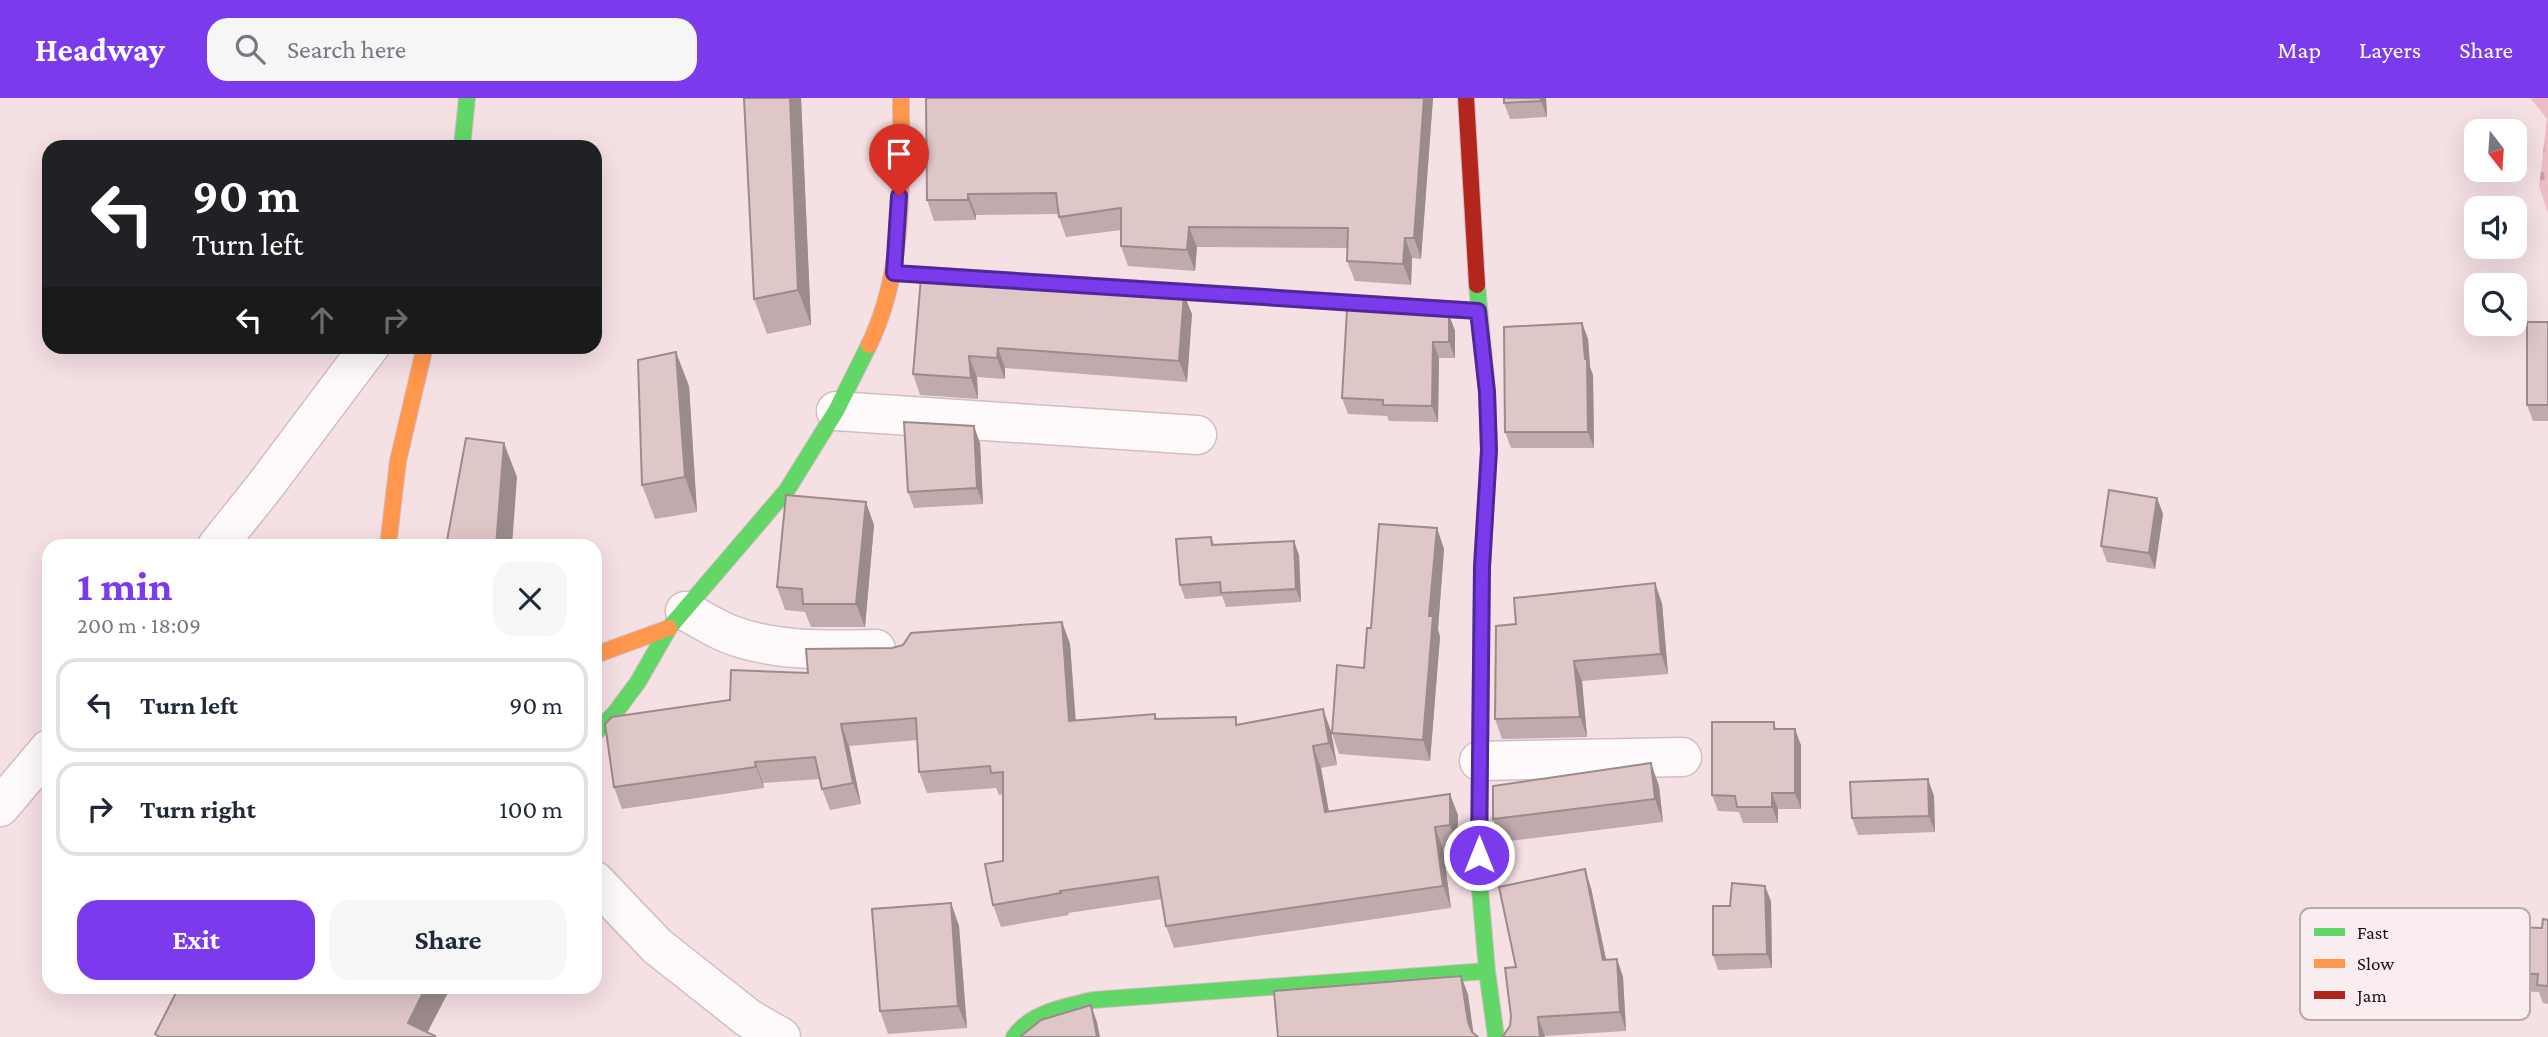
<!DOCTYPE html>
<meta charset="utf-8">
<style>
body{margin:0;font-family:"Crimson Pro",serif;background:#f6f6f7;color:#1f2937;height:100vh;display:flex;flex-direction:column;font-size:26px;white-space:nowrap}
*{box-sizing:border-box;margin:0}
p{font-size:23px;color:#747a83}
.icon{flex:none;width:38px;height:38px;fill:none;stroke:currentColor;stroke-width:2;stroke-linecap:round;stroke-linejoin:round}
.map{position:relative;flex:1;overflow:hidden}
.details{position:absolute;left:42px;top:441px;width:560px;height:455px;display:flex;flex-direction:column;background:#fff;border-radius:21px;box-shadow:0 7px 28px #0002}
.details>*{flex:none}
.guide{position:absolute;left:42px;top:42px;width:560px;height:214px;border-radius:21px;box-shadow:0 7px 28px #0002;background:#202124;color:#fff;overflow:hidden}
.needle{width:46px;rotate:163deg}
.tools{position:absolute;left:2464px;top:21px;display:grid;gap:14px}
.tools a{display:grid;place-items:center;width:63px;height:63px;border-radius:14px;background:#fff;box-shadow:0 7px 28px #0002;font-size:35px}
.pin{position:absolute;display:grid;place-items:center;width:60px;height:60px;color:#fff;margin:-72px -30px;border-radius:50% 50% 50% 0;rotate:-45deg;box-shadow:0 0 7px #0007}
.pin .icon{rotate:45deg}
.me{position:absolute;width:77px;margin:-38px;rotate:0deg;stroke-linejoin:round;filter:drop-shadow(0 0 5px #0008)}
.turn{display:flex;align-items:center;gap:24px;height:147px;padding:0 35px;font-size:32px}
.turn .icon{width:91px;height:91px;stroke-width:2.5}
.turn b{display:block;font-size:49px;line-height:60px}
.lanes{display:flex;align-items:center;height:66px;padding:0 35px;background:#0003;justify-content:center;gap:35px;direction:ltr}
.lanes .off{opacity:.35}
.round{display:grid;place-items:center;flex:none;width:74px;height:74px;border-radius:21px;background:#f6f6f7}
.summary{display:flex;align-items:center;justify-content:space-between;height:119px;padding:0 35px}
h1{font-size:42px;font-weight:700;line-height:52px;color:#7c3aed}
.cta{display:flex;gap:14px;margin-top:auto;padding:14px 35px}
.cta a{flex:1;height:80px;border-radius:21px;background:#7c3aed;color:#fff;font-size:28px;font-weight:700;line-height:80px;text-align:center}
.cta a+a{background:#f6f6f7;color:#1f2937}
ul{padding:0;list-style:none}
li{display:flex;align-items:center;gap:21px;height:94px;margin:0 14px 10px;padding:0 21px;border:4px solid #e0e1e3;border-radius:21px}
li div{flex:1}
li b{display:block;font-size:26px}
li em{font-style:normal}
header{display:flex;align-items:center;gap:42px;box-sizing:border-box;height:98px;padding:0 35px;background:#7c3aed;color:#fff}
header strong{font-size:33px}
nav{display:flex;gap:38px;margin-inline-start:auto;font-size:24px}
.search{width:490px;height:63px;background:#f6f6f7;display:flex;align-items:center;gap:18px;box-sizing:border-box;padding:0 24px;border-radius:21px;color:#747a83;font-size:26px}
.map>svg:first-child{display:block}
.cemetery{fill:url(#cemetery-stones)}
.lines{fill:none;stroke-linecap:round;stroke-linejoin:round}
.street-casing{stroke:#d2bdc1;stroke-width:41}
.fast-casing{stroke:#d2bdc1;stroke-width:18}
.slow-casing{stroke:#d2bdc1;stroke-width:18}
.jam-casing{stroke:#d2bdc1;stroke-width:18}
.street{stroke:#fefafb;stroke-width:38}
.fast{stroke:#63d668;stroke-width:16}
.slow{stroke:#ff974d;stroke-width:16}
.jam{stroke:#b3261e;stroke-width:16}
.wall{fill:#c0aaab}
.shaded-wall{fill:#9c8b8b}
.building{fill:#dfc6c7;stroke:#9c8b8b;stroke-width:2}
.route-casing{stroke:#51269a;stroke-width:18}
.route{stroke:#7c3aed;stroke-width:12}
.key{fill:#f9edef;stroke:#b9aaad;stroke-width:2}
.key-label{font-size:19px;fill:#230e13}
</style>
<header>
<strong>Headway</strong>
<div class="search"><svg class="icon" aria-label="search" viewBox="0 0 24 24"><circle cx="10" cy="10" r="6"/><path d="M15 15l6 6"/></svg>Search here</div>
<nav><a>Map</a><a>Layers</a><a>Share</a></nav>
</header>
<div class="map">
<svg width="2548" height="939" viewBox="0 0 2548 939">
<defs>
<pattern id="cemetery-stones" width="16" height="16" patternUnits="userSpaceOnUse" patternTransform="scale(1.75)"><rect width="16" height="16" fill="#edbdc6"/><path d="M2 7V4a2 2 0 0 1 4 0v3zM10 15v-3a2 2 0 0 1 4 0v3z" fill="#cba1a9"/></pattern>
</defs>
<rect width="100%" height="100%" fill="#f5e0e4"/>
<path class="cemetery" d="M2530,0H2548V115L2539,88L2547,21Z"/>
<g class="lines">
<g class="street-casing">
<path id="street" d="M836,313L1197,337
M217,448L265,388L370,248
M685,513C699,520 714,530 729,536C775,554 828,552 876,551
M1479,663L1682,659
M0,709L49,651
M595,783L657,848L748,920L781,939"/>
</g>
<g class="fast-casing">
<path id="fast" d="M462,49L467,0
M1477,187L1487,294L1489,352L1482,469L1479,780L1487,873L1496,939
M1221,196L1478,213
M595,635L615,615L638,584L669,530L787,392L836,313L869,247
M1014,939C1031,914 1065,909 1093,902L1487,873"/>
</g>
<g class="slow-casing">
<path id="slow" d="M894,175L1221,196
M869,247C906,171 901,82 901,0
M388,448L398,363L425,248
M595,557L669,530"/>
</g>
<g class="jam-casing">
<path id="jam" d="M1466,0L1477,187"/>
</g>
<use href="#street" class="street"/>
<use href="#fast" class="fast"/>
<use href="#slow" class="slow"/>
<use href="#jam" class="jam"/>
</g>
<path class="wall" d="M744,0H801L811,227L767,236L754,201Z
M926,0H1433L1421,161L1412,160L1411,187L1355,183L1347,163L1348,150L1197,149L1195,173L1128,168L1121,148V132L1066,139L1058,116L976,117V122L934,123L927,102Z
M1504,0H1546L1547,19L1510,21L1504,5Z
M921,179L1192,216L1187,284L1005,270V281L977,279L978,301L920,297L913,276Z
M1449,217L1455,233V260H1439L1438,324L1389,323L1387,318L1348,316L1342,300Z
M2548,224V323H2533L2527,307Z
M1582,225L1588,241L1590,269L1593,277L1594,350H1511L1505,334Z
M689,288L697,414L655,421L642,387Z
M980,345L983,406L914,410L908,394Z
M2157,400L2163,416L2155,471L2107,464L2101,448Z
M874,427L865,529H811L805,514L785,512L777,489Z
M1437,430L1444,451L1438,531L1440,539L1430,663L1339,656L1332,635L1364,570L1371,530Z
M1211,439L1214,446L1299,457L1301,504L1226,509L1222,498L1185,501L1180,487Z
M1662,505L1668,576L1582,583L1587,639L1502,641L1495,621L1516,526Z
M1062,524L1070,546L1076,623L1155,616L1157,621L1331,633L1337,667L1321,670L1329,714L1458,717L1457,749L1443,751L1451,810L1174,850L1166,828L1162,801L1068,815L1069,817L1001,829L993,807L1003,763V696L999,697L996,690L927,695L919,674L917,642L849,648L861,706L830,712L822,691L820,681L763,685L764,690L622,711L614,689L730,602L808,575L892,550Z
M1774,624L1776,631L1801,647V711H1778V725H1743L1739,714L1718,713L1712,697Z
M1659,688L1663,724L1501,744L1493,721Z
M1934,698L1935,734L1858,737L1852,720Z
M1591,790L1606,862L1617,861L1623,879L1626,933L1545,938H1503L1510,928L1516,869Z
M1771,803L1772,870L1718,872L1713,857Z
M951,805L959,828L967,930L888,936L880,913Z
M2548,822V906L2543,905L2539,894L2466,891L2459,873L2542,830Z"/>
<path class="shaded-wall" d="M790,0H801L811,227L798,192Z
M1424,0H1433L1421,161L1414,140Z
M1541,0H1546L1547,19L1541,3Z
M968,96L976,117V122L968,102Z
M1189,129L1197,149L1195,173L1187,152Z
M1405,140L1412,160L1411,187L1403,166Z
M1184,196L1192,216L1187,284L1179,263Z
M1449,217L1455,233V260L1449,244Z
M1582,225L1588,241L1590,269L1593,277L1594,350L1588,334Z
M1433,244L1439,260L1438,324L1432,308Z
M998,250L1005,270V281L997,260Z
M676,254L689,288L697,414L685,379Z
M969,258L977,279L978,301L971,280Z
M974,328L980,345L983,406L977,390Z
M504,345L517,379L512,448H496Z
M2157,400L2163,416L2155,471L2149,455Z
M866,404L874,427L865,529L856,506Z
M1437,430L1444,451L1438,531L1440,539L1430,663L1423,642L1429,518Z
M1294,443L1299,457L1301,504L1296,491Z
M1655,485L1662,505L1668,576L1661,556Z
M1062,524L1070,546L1077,645L1069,623Z
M1574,563L1582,583L1587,639L1580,619Z
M1323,611L1331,633L1337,667L1329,645Z
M841,626L849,648L861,706L853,685Z
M1795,631L1801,647V711L1795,695Z
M1313,648L1321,670L1333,736L1325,714Z
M755,664L763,685L764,690L756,669Z
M1651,665L1659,688L1663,724L1655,701Z
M1928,681L1934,698L1935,734L1929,718Z
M1772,695L1778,711V725L1772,709Z
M1450,696L1458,717L1457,749L1450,727Z
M1435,729L1443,751L1451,810L1443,788Z
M1585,771L1591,790L1610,880L1603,862Z
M1765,788L1771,803L1772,870L1767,856Z
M951,805L959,828L967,930L958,908Z
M1617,861L1623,879L1626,933L1620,914Z
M1461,878L1468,896L1474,939L1468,924Z
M426,889H451L425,939L408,925Z
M1091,907L1097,924L1100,939H1097Z
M1538,919L1545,939H1540Z"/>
<path class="building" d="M744,0H790L798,192L754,201Z
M926,0H1424L1414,140H1405L1403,166L1347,163L1348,130L1189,129L1187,152L1121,148V110L1059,119L1056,95L968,96V102H927Z
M1504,0H1541V3L1504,5Z
M921,179L1184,196L1179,263L998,250L997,260L969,258L971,280L913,276Z
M1347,211L1449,217V244H1433L1432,308L1383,307V302L1342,300Z
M2527,224H2548V307H2527Z
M1582,225L1585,261H1587L1588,334H1505L1504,229Z
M676,254L685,379L642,387L638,262Z
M904,324L974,328L977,390L908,394Z
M466,340L504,345L496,448H446Z
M2109,392L2157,400L2149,455L2101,448Z
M786,397L866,404L856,506H803L802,491L777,489Z
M1379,426L1437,430L1429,518H1433L1423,642L1332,635L1337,567L1364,570L1367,530H1371Z
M1211,439L1212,447L1294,443L1296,491L1221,495L1220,484L1180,487L1176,441Z
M1655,485L1661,556L1574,563L1580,619L1495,621L1496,528L1516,526L1514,500Z
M1062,524L1069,623L1155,616V621L1236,619V627L1323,611L1329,645L1313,648L1325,714L1450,696V727L1435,729L1443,788L1166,828L1158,779L1060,793L1061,795L993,807L985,766L1003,763V674L991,675L990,668L919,674L916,620L841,626L853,685L822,691L815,659L755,664L756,669L614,689L605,626L612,619L730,602L731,572L808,575L806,551L892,550L903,547L911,535Z
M1712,624H1774V631H1795V695H1772V709H1737L1735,698L1712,697Z
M1651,665L1655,701L1493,721V688Z
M1928,681L1929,718L1852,720L1850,684Z
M1585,771L1603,862L1617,861L1620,914L1538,919L1540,939H1500L1503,938L1510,928L1511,918L1505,870L1516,869L1499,789Z
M1732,785L1765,788L1767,856L1713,857V808H1730Z
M951,805L958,908L880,913L872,811Z
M2543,821L2548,822V888L2537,887L2538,876L2459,873L2461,827L2542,830Z
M1461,878L1468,924L1472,934L1478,939H1278L1274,893Z
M179,889H426L408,925L435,938L434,939H160L155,936Z
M1091,907L1097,939H1020L1041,922Z"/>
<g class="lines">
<g class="route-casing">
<path id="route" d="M899,98L894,175L1478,213L1487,294L1489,352L1482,469L1479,757"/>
</g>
<use href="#route" class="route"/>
</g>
<rect x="2300" y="810" width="230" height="112" rx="10" class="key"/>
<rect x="2314" y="830" width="31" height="8" fill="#63d668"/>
<rect x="2314" y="861" width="31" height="9" fill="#ff974d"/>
<rect x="2314" y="893" width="31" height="8" fill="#b3261e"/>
<g class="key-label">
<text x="2357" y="841">Fast</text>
<text x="2357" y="872">Slow</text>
<text x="2357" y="904">Jam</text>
</g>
</svg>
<div class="tools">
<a><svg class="needle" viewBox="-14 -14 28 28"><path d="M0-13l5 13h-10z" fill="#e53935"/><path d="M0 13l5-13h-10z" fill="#747a83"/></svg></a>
<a><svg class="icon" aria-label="sound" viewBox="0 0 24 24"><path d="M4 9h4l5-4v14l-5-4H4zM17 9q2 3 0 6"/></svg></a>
<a><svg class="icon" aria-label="search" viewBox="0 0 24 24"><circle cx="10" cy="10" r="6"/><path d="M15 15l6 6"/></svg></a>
</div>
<div class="pin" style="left:899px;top:98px;background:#d93025"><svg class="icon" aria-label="arrive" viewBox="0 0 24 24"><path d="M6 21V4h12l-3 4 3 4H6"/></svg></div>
<svg class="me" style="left:1479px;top:757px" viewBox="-20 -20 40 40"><circle r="17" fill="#7c3aed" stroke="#fff" stroke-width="3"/><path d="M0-11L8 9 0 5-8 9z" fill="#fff"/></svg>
<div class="guide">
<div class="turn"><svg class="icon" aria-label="left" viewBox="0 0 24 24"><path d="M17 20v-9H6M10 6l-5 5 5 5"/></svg><div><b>90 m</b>Turn left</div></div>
<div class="lanes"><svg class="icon" aria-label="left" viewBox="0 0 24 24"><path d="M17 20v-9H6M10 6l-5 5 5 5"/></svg><svg class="icon off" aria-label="ahead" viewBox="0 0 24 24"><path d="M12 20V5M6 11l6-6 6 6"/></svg><svg class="icon off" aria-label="right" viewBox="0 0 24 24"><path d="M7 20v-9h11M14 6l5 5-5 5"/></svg></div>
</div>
<section class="details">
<div class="summary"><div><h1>1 min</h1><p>200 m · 18:09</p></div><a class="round"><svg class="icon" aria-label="close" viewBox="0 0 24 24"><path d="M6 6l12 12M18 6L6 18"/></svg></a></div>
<ul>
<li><svg class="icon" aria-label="left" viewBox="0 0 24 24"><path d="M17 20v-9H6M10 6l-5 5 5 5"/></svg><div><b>Turn left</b></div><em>90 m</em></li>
<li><svg class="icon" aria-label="right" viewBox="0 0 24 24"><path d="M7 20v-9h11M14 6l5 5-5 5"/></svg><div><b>Turn right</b></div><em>100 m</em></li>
</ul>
<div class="cta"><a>Exit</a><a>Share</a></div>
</section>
</div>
